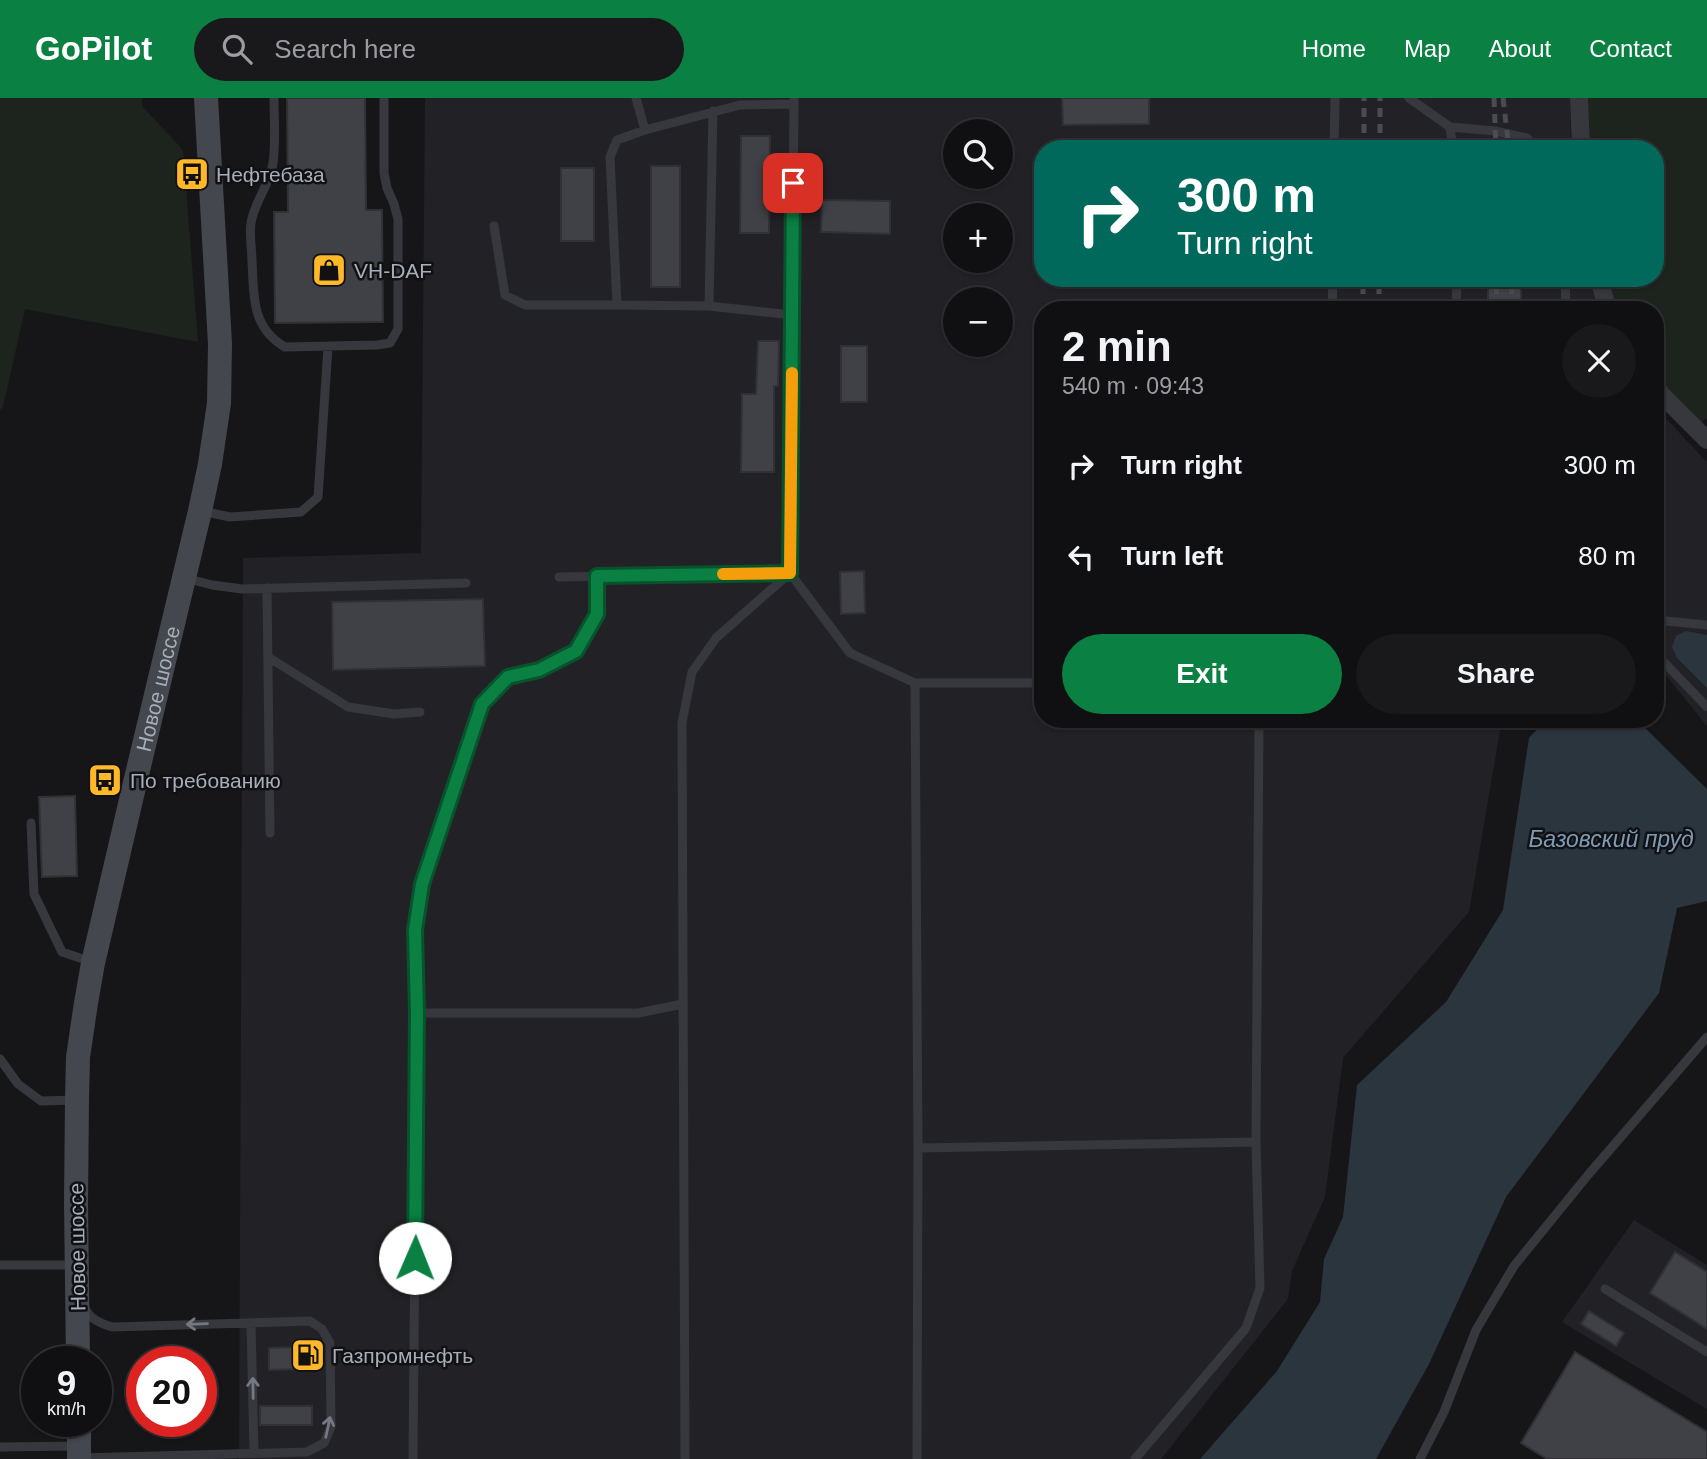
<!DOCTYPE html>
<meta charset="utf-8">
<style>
body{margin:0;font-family:Helvetica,sans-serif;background:#19191c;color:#f1f3f6;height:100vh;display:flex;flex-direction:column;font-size:26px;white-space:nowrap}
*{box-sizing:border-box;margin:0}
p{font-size:23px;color:#9c9da0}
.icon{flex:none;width:38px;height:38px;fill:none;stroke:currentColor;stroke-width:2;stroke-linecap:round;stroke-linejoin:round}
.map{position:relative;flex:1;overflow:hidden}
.side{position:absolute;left:1034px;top:203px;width:630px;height:427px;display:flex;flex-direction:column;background:#101013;border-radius:28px;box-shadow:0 2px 5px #0004,0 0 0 2px #303033}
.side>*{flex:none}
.guide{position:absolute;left:1034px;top:42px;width:630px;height:147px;border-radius:28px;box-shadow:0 2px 5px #0004,0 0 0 2px #303033;background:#00695c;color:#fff;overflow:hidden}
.tools{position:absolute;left:943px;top:21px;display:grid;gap:14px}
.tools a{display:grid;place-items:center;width:70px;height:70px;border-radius:50%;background:#101013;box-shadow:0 2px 5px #0004,0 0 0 2px #303033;font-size:35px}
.speed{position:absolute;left:21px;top:1248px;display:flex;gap:14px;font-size:35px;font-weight:700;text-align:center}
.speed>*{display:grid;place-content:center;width:91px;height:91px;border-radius:50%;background:#101013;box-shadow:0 2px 5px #0004,0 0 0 2px #303033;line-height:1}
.speed small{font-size:18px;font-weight:400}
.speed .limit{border:10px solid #d22;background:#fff;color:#111}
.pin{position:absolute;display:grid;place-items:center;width:60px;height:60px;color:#fff;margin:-30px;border-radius:14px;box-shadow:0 4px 10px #0006}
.me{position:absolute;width:77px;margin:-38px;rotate:1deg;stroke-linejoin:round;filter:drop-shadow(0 0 5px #0008)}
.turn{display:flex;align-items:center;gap:24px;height:147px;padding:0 28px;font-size:32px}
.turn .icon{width:91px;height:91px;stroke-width:2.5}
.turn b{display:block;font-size:49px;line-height:60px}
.round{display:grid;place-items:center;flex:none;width:74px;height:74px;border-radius:37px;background:#19191c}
.overview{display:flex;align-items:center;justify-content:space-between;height:119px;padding:0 28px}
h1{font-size:42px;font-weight:700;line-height:52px}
.button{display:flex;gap:14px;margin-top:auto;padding:14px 28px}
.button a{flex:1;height:80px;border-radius:42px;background:#0b8043;color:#fff;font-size:28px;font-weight:700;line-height:80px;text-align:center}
.button a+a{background:#19191c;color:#f1f3f6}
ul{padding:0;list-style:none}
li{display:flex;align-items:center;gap:21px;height:91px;padding:0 28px}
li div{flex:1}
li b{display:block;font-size:26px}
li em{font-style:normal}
header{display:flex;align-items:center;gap:42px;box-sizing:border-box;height:98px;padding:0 35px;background:#0b8043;color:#fff}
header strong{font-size:33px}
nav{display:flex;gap:38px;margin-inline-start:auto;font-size:24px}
.search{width:490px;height:63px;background:#19191c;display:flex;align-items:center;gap:18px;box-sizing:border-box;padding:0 24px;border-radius:38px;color:#9c9da0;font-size:26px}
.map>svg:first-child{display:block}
.built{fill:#222226;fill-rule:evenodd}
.green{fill:#1c241d}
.water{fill:#2b353e}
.building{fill:#404146;stroke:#303035;stroke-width:2}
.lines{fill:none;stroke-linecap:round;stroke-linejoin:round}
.service{stroke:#37383e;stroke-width:9}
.minor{stroke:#37383e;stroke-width:18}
.secondary{stroke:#45474e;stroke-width:24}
.rail{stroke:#4a4c53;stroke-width:5;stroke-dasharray:9 7;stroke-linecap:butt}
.oneway{stroke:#757882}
.route-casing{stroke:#07532c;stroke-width:18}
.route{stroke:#0b8043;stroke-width:12}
.slow{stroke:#f59e0b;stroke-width:12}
.labels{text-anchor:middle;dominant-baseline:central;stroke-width:5;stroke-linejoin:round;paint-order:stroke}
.poi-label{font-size:21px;fill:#a7adb9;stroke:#111114;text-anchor:start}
.street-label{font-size:21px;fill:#a7adb9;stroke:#111114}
.water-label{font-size:23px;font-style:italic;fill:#7c9bb7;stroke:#111114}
</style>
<header>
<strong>GoPilot</strong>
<div class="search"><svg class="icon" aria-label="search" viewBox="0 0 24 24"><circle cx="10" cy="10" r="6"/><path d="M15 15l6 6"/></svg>Search here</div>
<nav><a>Home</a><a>Map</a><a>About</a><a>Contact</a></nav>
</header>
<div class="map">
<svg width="1707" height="1361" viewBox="0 0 1707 1361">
<rect width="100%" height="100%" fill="#161619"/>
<path class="built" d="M425,0H1570L1571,51H1043V180H1592L1601,212H1043V621H1502L1469,814L1343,960L1325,1099L1292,1173L1288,1201L1161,1361H239L243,460L421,455ZM956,33H1001V79H956ZM956,117H1001V163H956ZM956,201H1001V247H956Z
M1656,310L1707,364V628L1656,565Z
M1634,1122L1707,1167V1311L1562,1224Z"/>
<path class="green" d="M0,0H142V8L183,52L198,244L25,211L3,309L0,312Z
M1580,0H1707V320L1701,325L1656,280V212H1611L1603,180H1656V51H1583Z"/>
<path class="water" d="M1686,533L1707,537V590L1677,560L1672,549L1676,538Z
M1547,621H1636L1707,691V803L1677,810L1659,895L1506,1099L1429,1266L1376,1361H1200L1277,1273L1320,1204L1324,1161L1343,1119L1357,987L1446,904L1503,812L1529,640Z"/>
<path class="building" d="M287,0H365L366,112H382L383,224L275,225L274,114H288Z
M1062,0H1149V26L1063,27Z
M741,38H770L769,135H740Z
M651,68H680V189H651Z
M561,70H594V143H561Z
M822,102L890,103V136L821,134Z
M1488,180H1521V212H1488Z
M758,243H779L778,288H774V374H741L742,296H756Z
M841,248H867V304H841Z
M864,473L865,515L841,516L840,474Z
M483,501L485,568L333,572L332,504Z
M75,698L77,778L42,779L39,699Z
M1675,1154L1707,1174V1231L1650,1195Z
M1589,1213L1624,1235L1616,1248L1581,1226Z
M305,1249V1271L269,1272V1250Z
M1575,1254L1707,1334V1361H1547L1521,1345Z
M260,1308H312V1327H260Z"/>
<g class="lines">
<path class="service" d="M274,0C274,21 276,44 273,65C270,87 254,104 251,125C249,137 252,151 252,163C254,198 251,229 285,249L377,247L390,245L398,231V121L394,106L387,90L384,75V0
M636,0L645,32
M794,0L790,475L850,555L915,585H1043
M1409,0L1450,29L1495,33L1527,40L1537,51
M1450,29L1453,51
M1334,51L1335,0
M494,128L505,197L525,207H617L709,208L792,217
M1565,180L1566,212
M617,207L610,59L617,42L645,32L740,7L794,6
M709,208L713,13
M1332,212L1333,180
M1456,212L1457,180
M202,413L230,419L301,414L318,399L328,249
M559,479L790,475
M185,480L212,487L242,491L466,485
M267,490L270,735
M1656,522L1707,527
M1656,551L1659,559L1707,609
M268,559L348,609L394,616L420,614
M915,585L918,1050L917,1361
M31,725L34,796L62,854L92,864
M417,915H638L683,906
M0,961L18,986L41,1003L76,1002
M918,1050L1256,1044
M0,1167H75
M1605,1191L1707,1254
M251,1225L254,1354
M0,1349L77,1348
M81,1360L307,1354L324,1345L331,1329L330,1245L322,1231L310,1223L112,1229C100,1225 88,1221 84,1207
M413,1361L417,915L415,832L422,786L482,606L508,579L539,571L576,553L597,516V478
M685,1361L682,625L692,574L716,540L790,475
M1135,1361L1246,1230L1260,1190L1256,1044L1259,621
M1420,1361L1444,1314L1476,1232L1514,1168L1588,1077L1707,939"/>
<path class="minor" d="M1579,0L1581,51
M1599,180L1606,206L1609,212
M1656,288L1661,296L1707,342"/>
<g class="secondary">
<path id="s1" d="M78,1264L76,1105L77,1002L78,959L86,905L93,865L134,689L200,413L210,366L219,305L220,246L206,0"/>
<path d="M79,1323V1361"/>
</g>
<path class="rail" d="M1494,0L1496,51
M1503,0L1509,51
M1364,51V0
M1380,51V0
M1363,212V180
M1379,212V180
M1496,212L1497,180
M1511,212L1512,180"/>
</g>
<defs><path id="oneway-shaft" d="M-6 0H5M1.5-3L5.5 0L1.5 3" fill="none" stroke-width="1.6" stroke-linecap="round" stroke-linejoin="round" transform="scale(1.75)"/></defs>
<g class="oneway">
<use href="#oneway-shaft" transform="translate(197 1226) rotate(178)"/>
<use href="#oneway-shaft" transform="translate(253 1290) rotate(-91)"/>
<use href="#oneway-shaft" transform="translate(328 1329) rotate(-78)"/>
</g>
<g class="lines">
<g class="route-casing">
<path id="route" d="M415,1160L417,915L415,832L422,786L482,606L508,579L539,572L576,553L597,516V478L790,475L793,85"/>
</g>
<use href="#route" class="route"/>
<path class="slow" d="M723,476L790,475L792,275"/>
</g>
<defs>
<g id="bus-square" transform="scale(1.75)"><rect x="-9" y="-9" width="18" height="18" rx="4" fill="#ffb928" stroke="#111114"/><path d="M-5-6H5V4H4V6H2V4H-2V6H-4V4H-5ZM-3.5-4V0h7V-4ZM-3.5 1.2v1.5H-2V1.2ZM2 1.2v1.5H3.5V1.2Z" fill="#111"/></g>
<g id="shop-square" transform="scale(1.75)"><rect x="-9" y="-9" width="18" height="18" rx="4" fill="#ffb928" stroke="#111114"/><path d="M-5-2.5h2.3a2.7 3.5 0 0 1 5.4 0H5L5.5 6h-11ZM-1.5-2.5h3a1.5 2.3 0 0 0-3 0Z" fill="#111"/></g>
<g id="fuel-square" transform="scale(1.75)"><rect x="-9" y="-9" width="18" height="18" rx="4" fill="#ffb928" stroke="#111114"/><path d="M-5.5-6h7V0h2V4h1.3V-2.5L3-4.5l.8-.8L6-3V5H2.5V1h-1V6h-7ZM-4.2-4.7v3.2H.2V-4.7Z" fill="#111"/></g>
</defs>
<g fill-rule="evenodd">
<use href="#bus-square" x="192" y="76"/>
<use href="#shop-square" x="329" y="172"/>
<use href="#bus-square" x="105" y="682"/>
<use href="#fuel-square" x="308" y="1257"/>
</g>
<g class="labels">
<g class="poi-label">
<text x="216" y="76">Нефтебаза</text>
<text x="354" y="172">VH-DAF</text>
<text x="130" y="682">По требованию</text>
<text x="332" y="1257">Газпромнефть</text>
</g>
<g class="street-label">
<text stroke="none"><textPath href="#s1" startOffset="682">Новое шоссе</textPath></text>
<text transform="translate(77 1149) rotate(-91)">Новое шоссе</text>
</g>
<g class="water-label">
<text x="1611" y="741">Базовский пруд</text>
</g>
</g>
</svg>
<div class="tools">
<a><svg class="icon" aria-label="search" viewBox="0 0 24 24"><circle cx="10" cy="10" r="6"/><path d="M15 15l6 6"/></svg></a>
<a>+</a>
<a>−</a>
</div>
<div class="speed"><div>9<small>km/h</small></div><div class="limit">20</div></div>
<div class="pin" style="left:793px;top:85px;background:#d93025"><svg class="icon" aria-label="arrive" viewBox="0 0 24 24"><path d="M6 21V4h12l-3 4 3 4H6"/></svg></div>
<svg class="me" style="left:415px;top:1160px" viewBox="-20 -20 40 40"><circle r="19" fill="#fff"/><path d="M0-13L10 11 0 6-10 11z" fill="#0b8043"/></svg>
<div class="guide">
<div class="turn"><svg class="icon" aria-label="right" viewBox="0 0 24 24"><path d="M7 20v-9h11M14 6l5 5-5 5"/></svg><div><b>300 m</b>Turn right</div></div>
</div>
<section class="side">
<div class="overview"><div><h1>2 min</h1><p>540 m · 09:43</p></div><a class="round"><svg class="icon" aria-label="close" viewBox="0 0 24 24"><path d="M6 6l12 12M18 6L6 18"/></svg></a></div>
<ul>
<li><svg class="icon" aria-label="right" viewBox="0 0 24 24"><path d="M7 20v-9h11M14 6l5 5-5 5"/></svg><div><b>Turn right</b></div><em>300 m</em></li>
<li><svg class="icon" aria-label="left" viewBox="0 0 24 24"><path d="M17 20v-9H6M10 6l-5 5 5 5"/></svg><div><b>Turn left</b></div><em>80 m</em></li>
</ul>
<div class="button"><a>Exit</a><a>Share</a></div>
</section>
</div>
